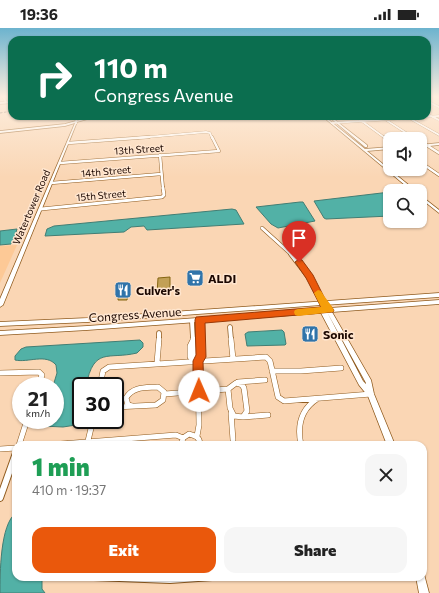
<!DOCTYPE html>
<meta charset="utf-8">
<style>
body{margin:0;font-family:Commissioner,sans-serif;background:#f6f6f6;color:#222;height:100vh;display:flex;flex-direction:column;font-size:15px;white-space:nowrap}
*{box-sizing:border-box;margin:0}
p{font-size:13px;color:#767676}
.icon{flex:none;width:22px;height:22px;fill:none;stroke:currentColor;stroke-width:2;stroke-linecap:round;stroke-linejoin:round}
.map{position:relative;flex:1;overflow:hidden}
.drawer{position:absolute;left:12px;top:413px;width:415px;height:140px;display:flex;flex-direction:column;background:#fff;border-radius:12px;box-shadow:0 1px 3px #0004}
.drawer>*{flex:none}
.guide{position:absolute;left:8px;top:8px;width:423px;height:84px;border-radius:12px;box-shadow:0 1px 3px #0004;background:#0b6e4f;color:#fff;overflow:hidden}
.buttons{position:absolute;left:383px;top:104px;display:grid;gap:8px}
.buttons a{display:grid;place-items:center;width:44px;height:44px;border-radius:8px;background:#fff;box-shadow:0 1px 3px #0004;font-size:20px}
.speed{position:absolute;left:12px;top:349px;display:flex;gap:8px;font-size:20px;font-weight:700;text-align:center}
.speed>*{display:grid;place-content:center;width:52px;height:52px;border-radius:50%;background:#fff;box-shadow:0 1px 3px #0004;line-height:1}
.speed small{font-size:10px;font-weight:400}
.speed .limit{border:2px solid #111;border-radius:6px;background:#fff;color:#111}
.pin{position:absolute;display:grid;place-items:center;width:34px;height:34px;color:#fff;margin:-41px -17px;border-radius:50% 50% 50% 0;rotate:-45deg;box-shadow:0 0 4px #0007}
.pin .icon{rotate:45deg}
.me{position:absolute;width:44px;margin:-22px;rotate:359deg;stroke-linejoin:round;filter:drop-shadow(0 0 3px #0008)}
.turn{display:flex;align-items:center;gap:14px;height:84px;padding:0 20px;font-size:18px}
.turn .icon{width:52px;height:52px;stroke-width:2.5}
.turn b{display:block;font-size:28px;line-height:34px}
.round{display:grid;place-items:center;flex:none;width:42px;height:42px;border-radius:12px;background:#f6f6f6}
.head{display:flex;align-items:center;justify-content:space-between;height:68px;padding:0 20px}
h1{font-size:24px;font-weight:800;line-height:30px;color:#1e9e55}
.action{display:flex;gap:8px;margin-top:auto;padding:8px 20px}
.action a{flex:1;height:46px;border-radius:12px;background:#ea580c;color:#fff;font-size:16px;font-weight:800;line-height:46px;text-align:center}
.action a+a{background:#f6f6f6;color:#222}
.status{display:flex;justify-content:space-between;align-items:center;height:28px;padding:0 20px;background:#fff;direction:ltr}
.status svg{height:11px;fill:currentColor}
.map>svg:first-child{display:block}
.built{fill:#fdc996}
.water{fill:#52b1a6;stroke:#427e74}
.building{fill:#c2a056;stroke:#846511}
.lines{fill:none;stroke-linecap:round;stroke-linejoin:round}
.street-far5-casing{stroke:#905b1e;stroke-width:2.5}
.street-far4-casing{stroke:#905b1e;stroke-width:3.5}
.street-far3-casing{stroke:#905b1e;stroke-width:4}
.street-far2-casing{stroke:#905b1e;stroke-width:5.5}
.street-far1-casing{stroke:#905b1e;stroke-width:6}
.street-casing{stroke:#905b1e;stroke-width:8}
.secondary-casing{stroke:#905b1e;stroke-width:1.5}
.street-far5{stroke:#fff;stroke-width:2}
.street-far4{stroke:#fff;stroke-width:2.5}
.street-far3{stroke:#fff;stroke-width:3}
.street-far2{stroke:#fff;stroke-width:4}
.street-far1{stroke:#fff;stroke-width:5}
.street{stroke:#fff;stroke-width:6}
.secondary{fill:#fff;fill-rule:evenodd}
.rail{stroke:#644b3b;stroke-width:1;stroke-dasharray:2.5 1.5;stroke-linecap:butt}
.route{fill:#ea580c;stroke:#983908}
.slow{fill:#f59e0b}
.labels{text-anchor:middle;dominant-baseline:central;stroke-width:3;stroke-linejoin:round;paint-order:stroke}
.far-street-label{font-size:10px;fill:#1b0700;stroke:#ffe6cf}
.poi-label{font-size:12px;font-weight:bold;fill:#1b0700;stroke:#ffe6cf;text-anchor:start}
.street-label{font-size:12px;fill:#1b0700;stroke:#ffe6cf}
</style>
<div class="status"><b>19:36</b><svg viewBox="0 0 49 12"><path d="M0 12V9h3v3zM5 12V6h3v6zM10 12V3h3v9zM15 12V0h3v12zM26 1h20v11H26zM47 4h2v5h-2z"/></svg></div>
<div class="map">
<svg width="439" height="565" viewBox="0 0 439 565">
<rect width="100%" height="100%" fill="#fad6b4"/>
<path class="built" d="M17,217L0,255V218Z"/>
<path class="water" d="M390,164V188L326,191L324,190L314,173Z
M300,174H303L315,193L278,200L271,196L256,179Z
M232,181L236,182L244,196L147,202L144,198L131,199L124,204L45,208L47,201L54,198Z
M17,201L13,214L11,216L0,217V203Z
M282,302L284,304L286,316L285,317L247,318L245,306L248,304Z
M140,312L143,315V319L137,325C108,332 94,318 86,358H81V379L76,397L63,399L42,398V392H55V358H53L57,345L56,337C46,325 28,335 15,332V328L21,321L26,319Z
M16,485V549H42V561L45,565H0C0,546 0,496 16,485Z"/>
<path class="building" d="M170,249V266H157L158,250Z
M129,257L127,272H118L119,258Z"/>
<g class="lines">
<g class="street-far5-casing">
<path id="street-far5" d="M3,69L6,74
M427,73L439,79
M427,86L439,92
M355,88L385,110
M380,88L414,110
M409,90L439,107
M76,95L77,88
M332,95L439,88
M137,110L206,104L210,105L212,110"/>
</g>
<g class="street-far4-casing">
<path id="street-far4" d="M384,109L390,113
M412,109L416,111
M420,113L439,125
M68,115L149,109
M160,127L163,161
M420,134L439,147
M60,135L219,123L212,109
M51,155L161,146"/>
</g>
<g class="street-far3-casing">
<path id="street-far3" d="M41,181L162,169L164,167L163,160
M262,200L292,227"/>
</g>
<g class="street-far2-casing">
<path id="street-far2" d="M291,226L311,252L323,275
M200,292L201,312
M192,293L193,312
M230,299L231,312
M159,312V305"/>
</g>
<g class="street-far1-casing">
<path id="street-far1" d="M193,311L194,330L198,332
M231,311L233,331
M193,312L190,318V329L194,330
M157,335L159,311
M272,343H301L341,340
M0,345L39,344L42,347L39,358
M238,354L265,352
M236,355L242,357L244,360L247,383L243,389L234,388L230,380L228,361Z
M100,358L103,343L109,339L266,329L270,333L278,369L284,373L371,366
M165,366L228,361
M115,379L156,377L163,372L164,364L158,359C146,360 133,358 126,370L128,377L132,378
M231,385L233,412
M243,389L268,387
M197,408L199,397L198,333L201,329V311
M19,417L27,392
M48,417L176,407L183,410
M87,417L93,392
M181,417L183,410L189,406C196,408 200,409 200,417
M301,417C297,398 300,382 317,371
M0,421L16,420"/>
</g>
<g class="street-casing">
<path id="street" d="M0,470L16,425
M94,549L170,552L212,549"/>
</g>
<g class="secondary-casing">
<path id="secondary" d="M12,73V75L0,76V74Z
M94,88H98L77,94L3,277L0,279V271L75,95L65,98L0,105V103L65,96Z
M322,88H324L365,121L390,119V121L367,123L416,163H412Z
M328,88H330L367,117V119H365Z
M439,115V117L420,119V117Z
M420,167L439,182V185L420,170Z
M439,265V269L324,277L325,278L329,279L330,280L439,272V276L332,284L371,352L374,366L395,417H387L368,368L359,357L321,285L87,302L0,307V303L87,298L320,281L321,277L88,294L0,298V294L88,290ZM327,284L366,355V356L363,353Z
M423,545L424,546L429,565H419L416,549H423Z"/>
</g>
<use href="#street-far5" class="street-far5"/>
<use href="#street-far4" class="street-far4"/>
<use href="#street-far3" class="street-far3"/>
<use href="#street-far2" class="street-far2"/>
<use href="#street-far1" class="street-far1"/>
<use href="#street" class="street"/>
<use href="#secondary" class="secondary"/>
<path class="rail" d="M0,85L12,83"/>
</g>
<linearGradient id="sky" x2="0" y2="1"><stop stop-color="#6cb3ce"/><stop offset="0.46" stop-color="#fdeddd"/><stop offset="1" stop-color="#fdeddd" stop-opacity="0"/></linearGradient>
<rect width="439" height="149" fill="url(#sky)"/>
<path class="route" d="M299,231L302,232L313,247L326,273L334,282L333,284L205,295L206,329L203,334L204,363L203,367L199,369L195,367L193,363V333L196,327L195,292L196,289L321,279L306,250L295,234Z"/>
<path class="slow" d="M318,262L321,263C325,270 330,275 334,282L333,284L298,288L295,287L294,284L295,282L298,281L321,279L314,265Z"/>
<defs>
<g id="supermarket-square" transform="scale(0.9)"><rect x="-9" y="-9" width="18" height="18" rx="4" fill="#3074aa" stroke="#ffe6cf"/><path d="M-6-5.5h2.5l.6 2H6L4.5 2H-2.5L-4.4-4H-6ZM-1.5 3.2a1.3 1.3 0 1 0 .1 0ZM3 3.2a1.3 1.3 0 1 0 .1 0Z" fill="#fff"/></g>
<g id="restaurant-square" transform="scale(0.9)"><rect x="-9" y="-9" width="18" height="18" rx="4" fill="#3074aa" stroke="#ffe6cf"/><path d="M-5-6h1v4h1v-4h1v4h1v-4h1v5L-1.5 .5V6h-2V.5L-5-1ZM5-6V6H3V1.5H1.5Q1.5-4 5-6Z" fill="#fff"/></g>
</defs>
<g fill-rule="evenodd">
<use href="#supermarket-square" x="195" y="250"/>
<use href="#restaurant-square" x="123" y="262"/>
<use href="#restaurant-square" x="310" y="306"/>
</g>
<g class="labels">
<g class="far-street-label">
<text transform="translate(139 121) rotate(-4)">13th Street</text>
<text transform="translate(106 143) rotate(-5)">14th Street</text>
<text transform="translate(101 167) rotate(-5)">15th Street</text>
<text transform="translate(31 179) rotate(-67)">Watertower Road</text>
</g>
<g class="poi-label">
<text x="208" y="250">ALDI</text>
<text x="136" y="262">Culver's</text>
<text x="323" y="306">Sonic</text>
</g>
<g class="street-label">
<text transform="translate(135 286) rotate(-4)">Congress Avenue</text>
</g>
</g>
</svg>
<div class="buttons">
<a><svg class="icon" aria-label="sound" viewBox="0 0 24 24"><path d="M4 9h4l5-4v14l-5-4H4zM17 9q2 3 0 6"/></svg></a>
<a><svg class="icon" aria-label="search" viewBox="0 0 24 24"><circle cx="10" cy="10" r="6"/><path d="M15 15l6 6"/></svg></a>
</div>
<div class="speed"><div>21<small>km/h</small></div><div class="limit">30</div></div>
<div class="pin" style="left:299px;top:234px;background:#d93025"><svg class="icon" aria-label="arrive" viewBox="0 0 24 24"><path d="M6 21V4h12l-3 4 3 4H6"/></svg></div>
<svg class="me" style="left:199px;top:363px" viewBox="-20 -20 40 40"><circle r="19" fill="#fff"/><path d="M0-13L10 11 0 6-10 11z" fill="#ea580c"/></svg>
<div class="guide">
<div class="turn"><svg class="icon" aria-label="right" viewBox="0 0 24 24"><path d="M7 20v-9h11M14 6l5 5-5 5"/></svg><div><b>110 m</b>Congress Avenue</div></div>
</div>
<section class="drawer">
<div class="head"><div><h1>1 min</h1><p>410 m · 19:37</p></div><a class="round"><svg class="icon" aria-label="close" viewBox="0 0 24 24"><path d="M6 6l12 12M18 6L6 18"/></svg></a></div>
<div class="action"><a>Exit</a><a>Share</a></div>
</section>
</div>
